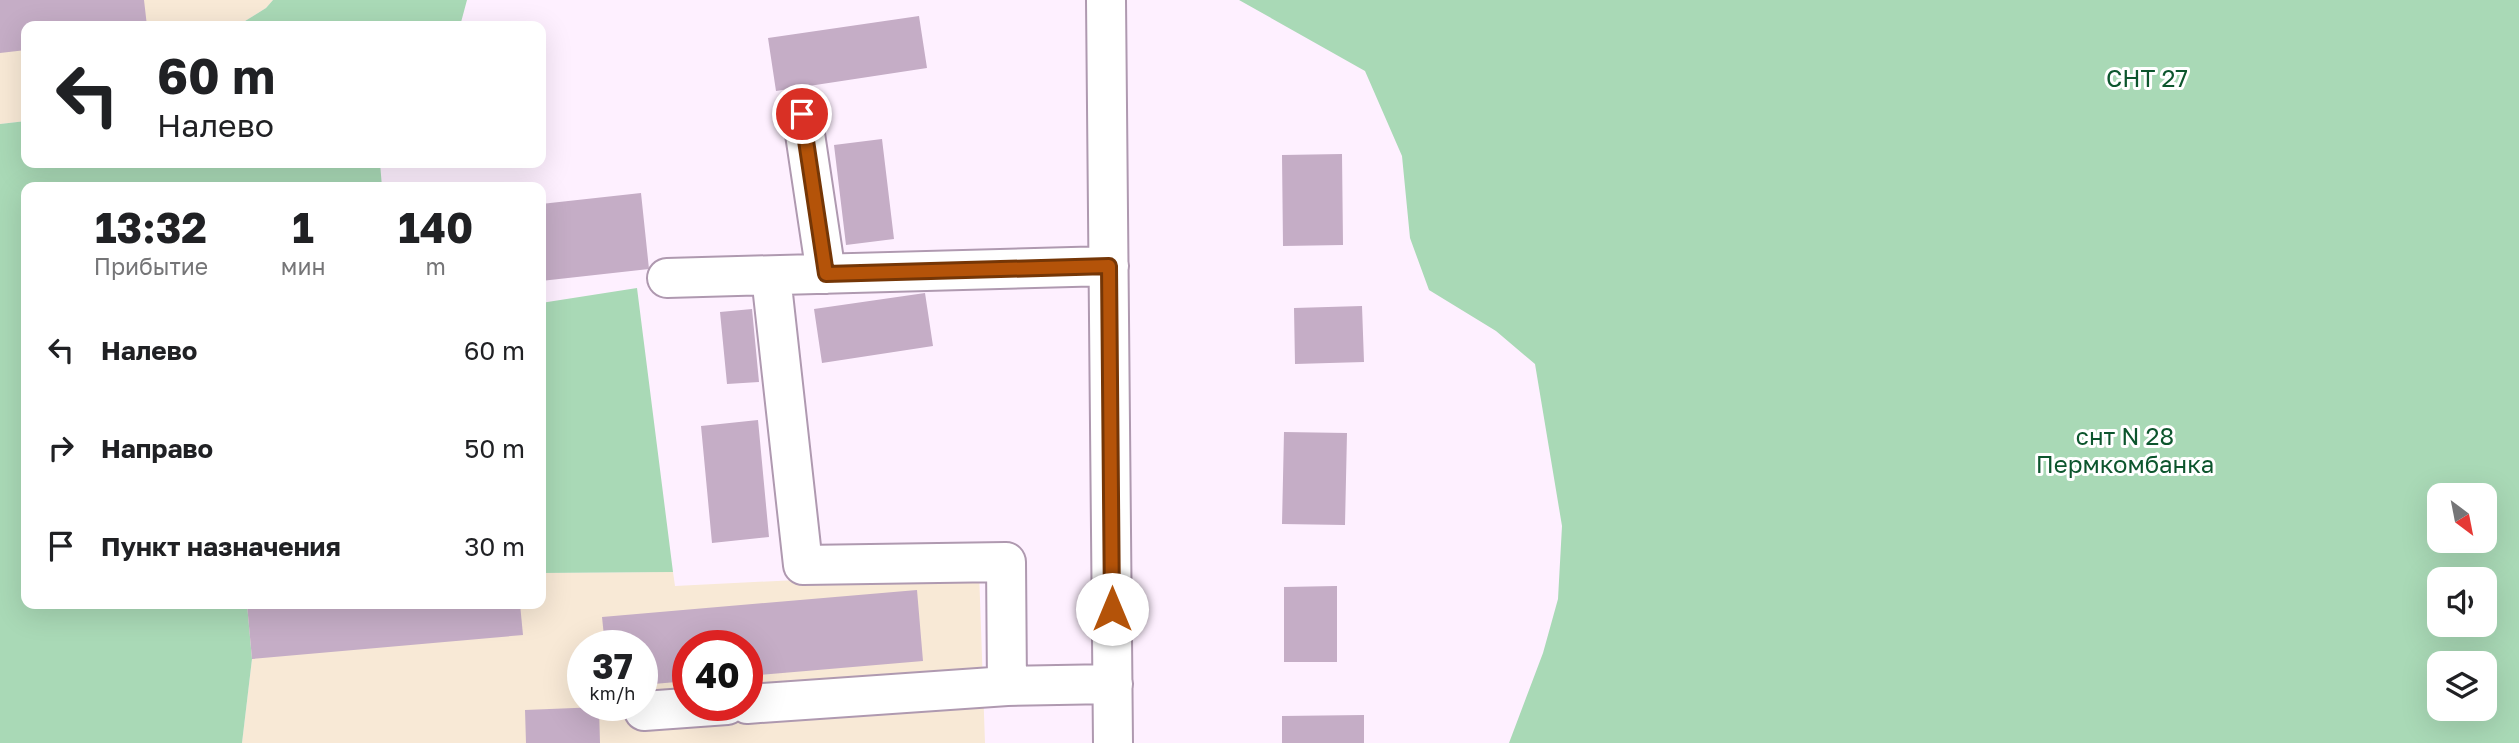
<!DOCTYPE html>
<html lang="ru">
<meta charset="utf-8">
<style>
body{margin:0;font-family:"Golos Text",sans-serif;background:#f2f2f2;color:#202124;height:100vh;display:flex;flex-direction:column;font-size:26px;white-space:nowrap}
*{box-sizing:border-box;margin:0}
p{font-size:23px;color:#757577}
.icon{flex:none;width:38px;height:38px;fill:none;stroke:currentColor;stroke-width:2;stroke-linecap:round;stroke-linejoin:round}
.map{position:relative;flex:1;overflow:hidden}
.details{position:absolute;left:21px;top:182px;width:525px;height:427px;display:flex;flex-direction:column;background:#fff;border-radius:14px;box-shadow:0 7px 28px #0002}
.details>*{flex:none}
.guide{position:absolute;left:21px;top:21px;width:525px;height:147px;border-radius:14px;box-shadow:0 7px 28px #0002;background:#fff;color:#202124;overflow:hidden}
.needle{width:46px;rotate:148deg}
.tools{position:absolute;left:2427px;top:483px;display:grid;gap:14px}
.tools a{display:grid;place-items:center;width:70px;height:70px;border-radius:14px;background:#fff;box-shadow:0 7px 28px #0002;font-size:35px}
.speed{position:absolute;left:567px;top:630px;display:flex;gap:14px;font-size:35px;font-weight:700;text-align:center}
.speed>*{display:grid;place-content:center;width:91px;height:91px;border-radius:50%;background:#fff;box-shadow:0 7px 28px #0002;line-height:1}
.speed small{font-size:18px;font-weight:400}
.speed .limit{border:10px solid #d22;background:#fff;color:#111}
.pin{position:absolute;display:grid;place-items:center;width:60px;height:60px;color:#fff;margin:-30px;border:4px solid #fff;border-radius:50%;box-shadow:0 2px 7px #0007}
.me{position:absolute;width:77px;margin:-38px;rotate:0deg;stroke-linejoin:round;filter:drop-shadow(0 0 5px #0008)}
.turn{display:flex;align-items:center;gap:24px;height:147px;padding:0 21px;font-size:32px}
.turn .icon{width:91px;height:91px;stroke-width:2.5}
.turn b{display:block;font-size:49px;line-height:60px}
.eta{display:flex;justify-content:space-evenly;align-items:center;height:119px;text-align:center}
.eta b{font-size:42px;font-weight:700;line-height:49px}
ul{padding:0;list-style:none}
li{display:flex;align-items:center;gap:21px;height:98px;padding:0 21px}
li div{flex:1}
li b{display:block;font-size:26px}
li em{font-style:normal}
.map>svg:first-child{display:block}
.industrial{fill:#f8e9d6;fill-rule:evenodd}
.green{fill:#a9d9b6;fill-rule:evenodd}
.building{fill:#c5adc6}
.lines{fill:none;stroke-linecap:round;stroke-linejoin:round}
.minor-casing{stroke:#af99b0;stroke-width:42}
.minor{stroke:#fff;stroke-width:38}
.route-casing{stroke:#753606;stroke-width:18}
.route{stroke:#b45309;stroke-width:12}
.labels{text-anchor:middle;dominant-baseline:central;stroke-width:6;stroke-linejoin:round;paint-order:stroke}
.park-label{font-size:24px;fill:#0c552d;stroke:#fff}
</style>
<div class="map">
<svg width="2519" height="743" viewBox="0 0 2519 743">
<rect width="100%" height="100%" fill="#fef0ff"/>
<path class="industrial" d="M0,0H273L266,8L237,26H26V121L0,124Z
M979,571L985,743H242L252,659L247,604H541V573L673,572L675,586ZM583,646H642V705H583ZM688,646H747V705H688Z"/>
<path class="green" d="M273,0H467L460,26H237L266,8Z
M1239,0H2519V743H1509L1543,653L1558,599L1562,526L1535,364L1496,331L1429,290L1410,238L1402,156L1365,71ZM2485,495V541H2440V495ZM2485,579V625H2440V579ZM2485,663V709H2440V663Z
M26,121V163H380L382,187H26V604H247L252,659L242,743H0V124Z
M637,288L673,572L541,573V303Z"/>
<path class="building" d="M0,0H144L147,26H26V50L0,53Z
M919,16L927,68L776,91L768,38Z
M882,139L894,239L846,245L834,145Z
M1342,154L1343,245L1283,246L1282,155Z
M641,193L649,269L541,281V204Z
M925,293L933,346L822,363L814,309Z
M1362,306L1364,362L1295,364L1294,308Z
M752,309L759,382L727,384L720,312Z
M758,420L769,537L712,543L701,426Z
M1284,432L1347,433L1345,525L1282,524Z
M1337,586V662H1284V587Z
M917,590L923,661L747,676V646H688V681L642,685V646H605L602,617Z
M247,604H520L523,635L252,659Z
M599,707L600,743H526L525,710Z
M1364,715V743H1282V716Z"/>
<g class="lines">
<g class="minor-casing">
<path id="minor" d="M1106,0L1113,743
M802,114L826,274
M771,276L803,565L1006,562L1007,686
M667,278L1109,266
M747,704L1007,686L1113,684
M644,711L727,705"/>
</g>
<use href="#minor" class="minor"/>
</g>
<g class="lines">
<g class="route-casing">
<path id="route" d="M802,114L826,274L1109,266L1112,609"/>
</g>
<use href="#route" class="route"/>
</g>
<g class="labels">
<g class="park-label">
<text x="2147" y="77">СНТ 27</text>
<text x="2125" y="435">снт N 28<tspan x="2125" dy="28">Пермкомбанка</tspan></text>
</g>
</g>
</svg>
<div class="tools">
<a><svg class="needle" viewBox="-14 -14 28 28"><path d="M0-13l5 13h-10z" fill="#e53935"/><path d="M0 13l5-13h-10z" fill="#757577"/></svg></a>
<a><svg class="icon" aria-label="sound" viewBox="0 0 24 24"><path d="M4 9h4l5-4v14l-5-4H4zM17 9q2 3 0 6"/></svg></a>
<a><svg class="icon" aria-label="layers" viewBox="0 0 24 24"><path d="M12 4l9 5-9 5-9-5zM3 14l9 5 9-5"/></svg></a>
</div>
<div class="speed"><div>37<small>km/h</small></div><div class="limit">40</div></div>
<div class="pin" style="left:802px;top:114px;background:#d93025"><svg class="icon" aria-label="arrive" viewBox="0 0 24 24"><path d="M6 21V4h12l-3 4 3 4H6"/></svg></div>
<svg class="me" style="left:1112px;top:609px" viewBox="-20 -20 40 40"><circle r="19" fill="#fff"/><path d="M0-13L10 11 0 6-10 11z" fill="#b45309"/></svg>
<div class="guide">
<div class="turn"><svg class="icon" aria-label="left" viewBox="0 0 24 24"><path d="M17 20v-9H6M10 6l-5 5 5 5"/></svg><div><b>60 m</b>Налево</div></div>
</div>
<section class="details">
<div class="eta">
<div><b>13:32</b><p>Прибытие</p></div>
<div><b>1</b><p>мин</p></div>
<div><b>140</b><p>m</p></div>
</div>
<ul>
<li><svg class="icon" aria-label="left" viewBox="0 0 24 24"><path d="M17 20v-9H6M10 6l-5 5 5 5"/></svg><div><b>Налево</b></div><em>60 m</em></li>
<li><svg class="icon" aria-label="right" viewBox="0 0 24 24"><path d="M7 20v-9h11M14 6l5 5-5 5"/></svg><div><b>Направо</b></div><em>50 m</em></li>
<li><svg class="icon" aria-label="arrive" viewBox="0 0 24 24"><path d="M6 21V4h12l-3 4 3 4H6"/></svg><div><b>Пункт назначения</b></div><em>30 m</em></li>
</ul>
</section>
</div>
